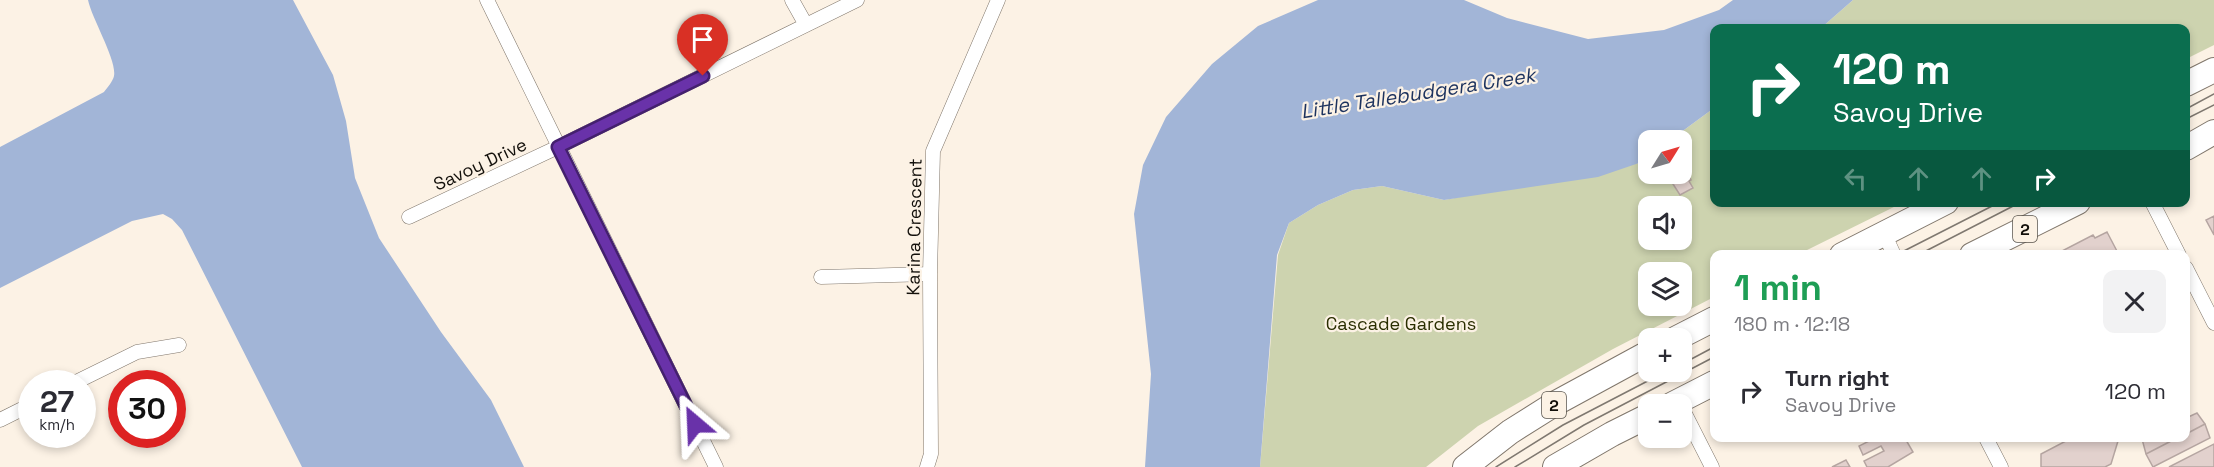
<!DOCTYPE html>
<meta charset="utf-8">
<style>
body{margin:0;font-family:"Space Grotesk",sans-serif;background:#f2f2f3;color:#2b2b33;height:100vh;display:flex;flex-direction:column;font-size:22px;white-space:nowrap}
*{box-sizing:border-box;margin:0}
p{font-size:20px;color:#7c7c81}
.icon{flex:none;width:33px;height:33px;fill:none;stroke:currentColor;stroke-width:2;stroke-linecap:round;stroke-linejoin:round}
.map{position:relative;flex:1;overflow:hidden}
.sheet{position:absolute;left:1710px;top:250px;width:480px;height:192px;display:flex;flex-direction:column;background:#fff;border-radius:12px;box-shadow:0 3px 9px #0003}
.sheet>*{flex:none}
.banner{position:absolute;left:1710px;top:24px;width:480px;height:183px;border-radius:12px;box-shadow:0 3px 9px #0003;background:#0b6e4f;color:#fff;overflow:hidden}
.needle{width:39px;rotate:53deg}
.controls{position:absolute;left:1638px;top:130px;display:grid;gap:12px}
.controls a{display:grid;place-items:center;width:54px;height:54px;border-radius:12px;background:#fff;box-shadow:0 3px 9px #0003;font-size:30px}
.speed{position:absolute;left:18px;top:370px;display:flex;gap:12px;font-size:30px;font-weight:700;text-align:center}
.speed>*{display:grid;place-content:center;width:78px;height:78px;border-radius:50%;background:#fff;box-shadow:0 3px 9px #0003;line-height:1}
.speed small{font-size:15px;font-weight:400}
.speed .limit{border:9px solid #d22;background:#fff;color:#111}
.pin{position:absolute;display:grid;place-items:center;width:51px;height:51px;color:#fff;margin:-62px -26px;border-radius:50% 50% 50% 0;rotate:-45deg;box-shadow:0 0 6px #0007}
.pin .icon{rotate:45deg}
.me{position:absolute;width:66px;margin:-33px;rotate:334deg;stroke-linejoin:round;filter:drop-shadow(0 0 4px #0008)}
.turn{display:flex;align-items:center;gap:21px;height:126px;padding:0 24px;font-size:27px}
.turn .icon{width:78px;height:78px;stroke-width:2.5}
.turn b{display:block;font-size:42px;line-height:51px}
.lanes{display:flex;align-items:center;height:57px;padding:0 24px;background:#0003;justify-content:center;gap:30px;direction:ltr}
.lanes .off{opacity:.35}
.round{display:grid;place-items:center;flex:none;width:63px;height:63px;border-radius:12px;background:#f2f2f3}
.summary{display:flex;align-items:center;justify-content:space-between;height:102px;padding:0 24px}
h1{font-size:36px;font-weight:600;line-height:45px;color:#1e9e55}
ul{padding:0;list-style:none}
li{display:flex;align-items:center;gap:18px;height:78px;padding:0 24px}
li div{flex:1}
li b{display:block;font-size:22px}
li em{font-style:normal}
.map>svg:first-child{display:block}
.green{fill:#cdd3af;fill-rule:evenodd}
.water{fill:#a2b5d7}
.building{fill:#e2d1cd;stroke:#b5a5a1;stroke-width:1.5}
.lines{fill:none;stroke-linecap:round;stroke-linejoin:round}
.street-casing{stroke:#80776c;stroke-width:15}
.highway-casing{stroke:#80776c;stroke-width:26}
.street{stroke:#fff;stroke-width:14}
.highway{stroke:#fff;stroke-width:24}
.tram{stroke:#7f7870;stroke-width:1.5}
.route-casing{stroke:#44206e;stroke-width:15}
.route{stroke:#6932a9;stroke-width:10}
.labels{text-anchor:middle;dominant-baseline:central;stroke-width:4.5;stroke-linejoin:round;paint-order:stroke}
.shield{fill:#fcf2e5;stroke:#59544c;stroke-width:1.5}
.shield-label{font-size:16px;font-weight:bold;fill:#13100b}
.street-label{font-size:18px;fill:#13100b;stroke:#fcf2e5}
.park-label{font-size:18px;fill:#2a2e00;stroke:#fcf2e5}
.water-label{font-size:20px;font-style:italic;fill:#1c325e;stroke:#fcf2e5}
</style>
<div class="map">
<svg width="2214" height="467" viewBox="0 0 2214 467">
<rect width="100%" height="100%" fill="#fcf2e5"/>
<path class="green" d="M1853,0H2214V45L2186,59V28H1821Z
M1714,108V202L1902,203L1797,255H1714V297L1613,349L1478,426L1426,467H1260L1278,255L1289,223L1318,205L1353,190L1382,186L1444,200L1639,163L1648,156V174H1682V141H1669ZM1648,207H1682V240H1648ZM1648,273H1682V306H1648Z"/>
<path class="water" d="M88,0H293L333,75L346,121L355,178L379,238L441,332L491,400L524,467H302L182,230L172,219L163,214L132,221L0,288V147L104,92C107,88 113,81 114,76C117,60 92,19 88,0Z
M1318,0H1464L1507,18L1588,39L1664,30L1719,10L1733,0H1853L1821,28H1714V108L1669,141H1648V156L1639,163L1598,177L1444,200L1382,186L1353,190L1318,205L1289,223L1277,255L1260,467H1145L1151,374L1134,214L1143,165L1166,117L1212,64L1258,26Z"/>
<path class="building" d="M1689,176L1691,180L1689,181L1693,188L1680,195L1673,184Z
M2214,216V235L2206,220Z
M2107,232L2118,253L2113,255H2062L2060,252L2093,235L2095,238Z
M2197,413L2205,424L2186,434V418Z
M2205,424L2210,438L2153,467L2146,454L2177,438H2186V434Z
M1875,438H1910L1906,440L1913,452L1888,467H1867L1864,461L1884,451L1881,446L1863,455L1859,446Z
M2064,438H2116L2118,441L2111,464L2105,467H2041V454L2066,441Z
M2145,438H2177L2146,454L2142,439Z
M2214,444V467H2169Z
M1846,460L1850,467H1832Z"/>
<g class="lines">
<g class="street-casing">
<path id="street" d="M487,0L716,467
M792,0L806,25
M2152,202L2179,255
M409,217L558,147L857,0
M1884,233L1894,255
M2186,268L2214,323
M821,277L930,274
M72,384L137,352L179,345
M1682,408L1712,467
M0,420L32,404
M1986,438L2001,467
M927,467L931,454L930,274L933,151L998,0"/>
</g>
<g class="highway-casing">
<path id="highway" d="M2186,84L2214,70
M2186,148L2214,132
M1842,255L1946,202
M1972,255L2078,202
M1675,339L1714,319
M1671,405L1714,383
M1465,467L1510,432L1556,403L1648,353
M1555,467L1612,434L1648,416"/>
</g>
<use href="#street" class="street"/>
<use href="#highway" class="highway"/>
<path class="tram" d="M2186,109L2214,94
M2186,119L2214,105
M1896,255L2000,202
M1918,255L2021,202
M1682,364L1714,347
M1496,467L1563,425L1665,372
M1515,467L1584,425L1714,357"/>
</g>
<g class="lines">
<g class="route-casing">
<path id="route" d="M695,424L558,147L703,76"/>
</g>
<use href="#route" class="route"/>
</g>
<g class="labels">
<g class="shield">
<rect x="2013" y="216" width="24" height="26" rx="4.5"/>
<rect x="1542" y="392" width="24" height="26" rx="4.5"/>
</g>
<g class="shield-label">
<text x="2025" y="229">2</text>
<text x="1554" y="405">2</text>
</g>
<g class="street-label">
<text transform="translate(480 164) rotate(-25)">Savoy Drive</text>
<text transform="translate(914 227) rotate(-89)">Karina Crescent</text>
</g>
<g class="park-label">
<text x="1401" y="323">Cascade Gardens</text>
</g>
<g class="water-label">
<text transform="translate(1418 93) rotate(-9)">Little Tallebudgera Creek</text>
</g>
</g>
</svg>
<div class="controls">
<a><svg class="needle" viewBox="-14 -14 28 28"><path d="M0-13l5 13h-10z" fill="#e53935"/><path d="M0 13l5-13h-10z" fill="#7c7c81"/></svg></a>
<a><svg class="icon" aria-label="sound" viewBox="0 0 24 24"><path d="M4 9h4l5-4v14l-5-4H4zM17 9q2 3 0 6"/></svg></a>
<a><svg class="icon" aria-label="layers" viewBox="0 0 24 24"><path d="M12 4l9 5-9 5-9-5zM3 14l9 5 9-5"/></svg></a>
<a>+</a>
<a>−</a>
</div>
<div class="speed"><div>27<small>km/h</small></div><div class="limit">30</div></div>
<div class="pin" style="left:703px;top:76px;background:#d93025"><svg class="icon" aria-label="arrive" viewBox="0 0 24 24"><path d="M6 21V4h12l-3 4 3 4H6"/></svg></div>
<svg class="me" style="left:695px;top:424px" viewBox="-20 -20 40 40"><path d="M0-17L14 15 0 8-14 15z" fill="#6932a9" stroke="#fff" stroke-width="4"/></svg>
<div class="banner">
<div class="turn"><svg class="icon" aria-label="right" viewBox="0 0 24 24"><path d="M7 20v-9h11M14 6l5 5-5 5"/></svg><div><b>120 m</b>Savoy Drive</div></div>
<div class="lanes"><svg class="icon off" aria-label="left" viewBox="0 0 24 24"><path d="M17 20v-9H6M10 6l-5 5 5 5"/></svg><svg class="icon off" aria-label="ahead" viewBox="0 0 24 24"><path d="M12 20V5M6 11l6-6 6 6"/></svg><svg class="icon off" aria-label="ahead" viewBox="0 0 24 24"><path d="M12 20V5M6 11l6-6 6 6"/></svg><svg class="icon" aria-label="right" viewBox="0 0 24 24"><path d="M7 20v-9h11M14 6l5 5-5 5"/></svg></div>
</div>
<section class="sheet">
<div class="summary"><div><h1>1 min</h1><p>180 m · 12:18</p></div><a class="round"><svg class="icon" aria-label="close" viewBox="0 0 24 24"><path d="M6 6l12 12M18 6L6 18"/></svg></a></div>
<ul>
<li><svg class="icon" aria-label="right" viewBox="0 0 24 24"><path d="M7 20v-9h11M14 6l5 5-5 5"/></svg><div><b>Turn right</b><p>Savoy Drive</p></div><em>120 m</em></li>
</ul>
</section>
</div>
